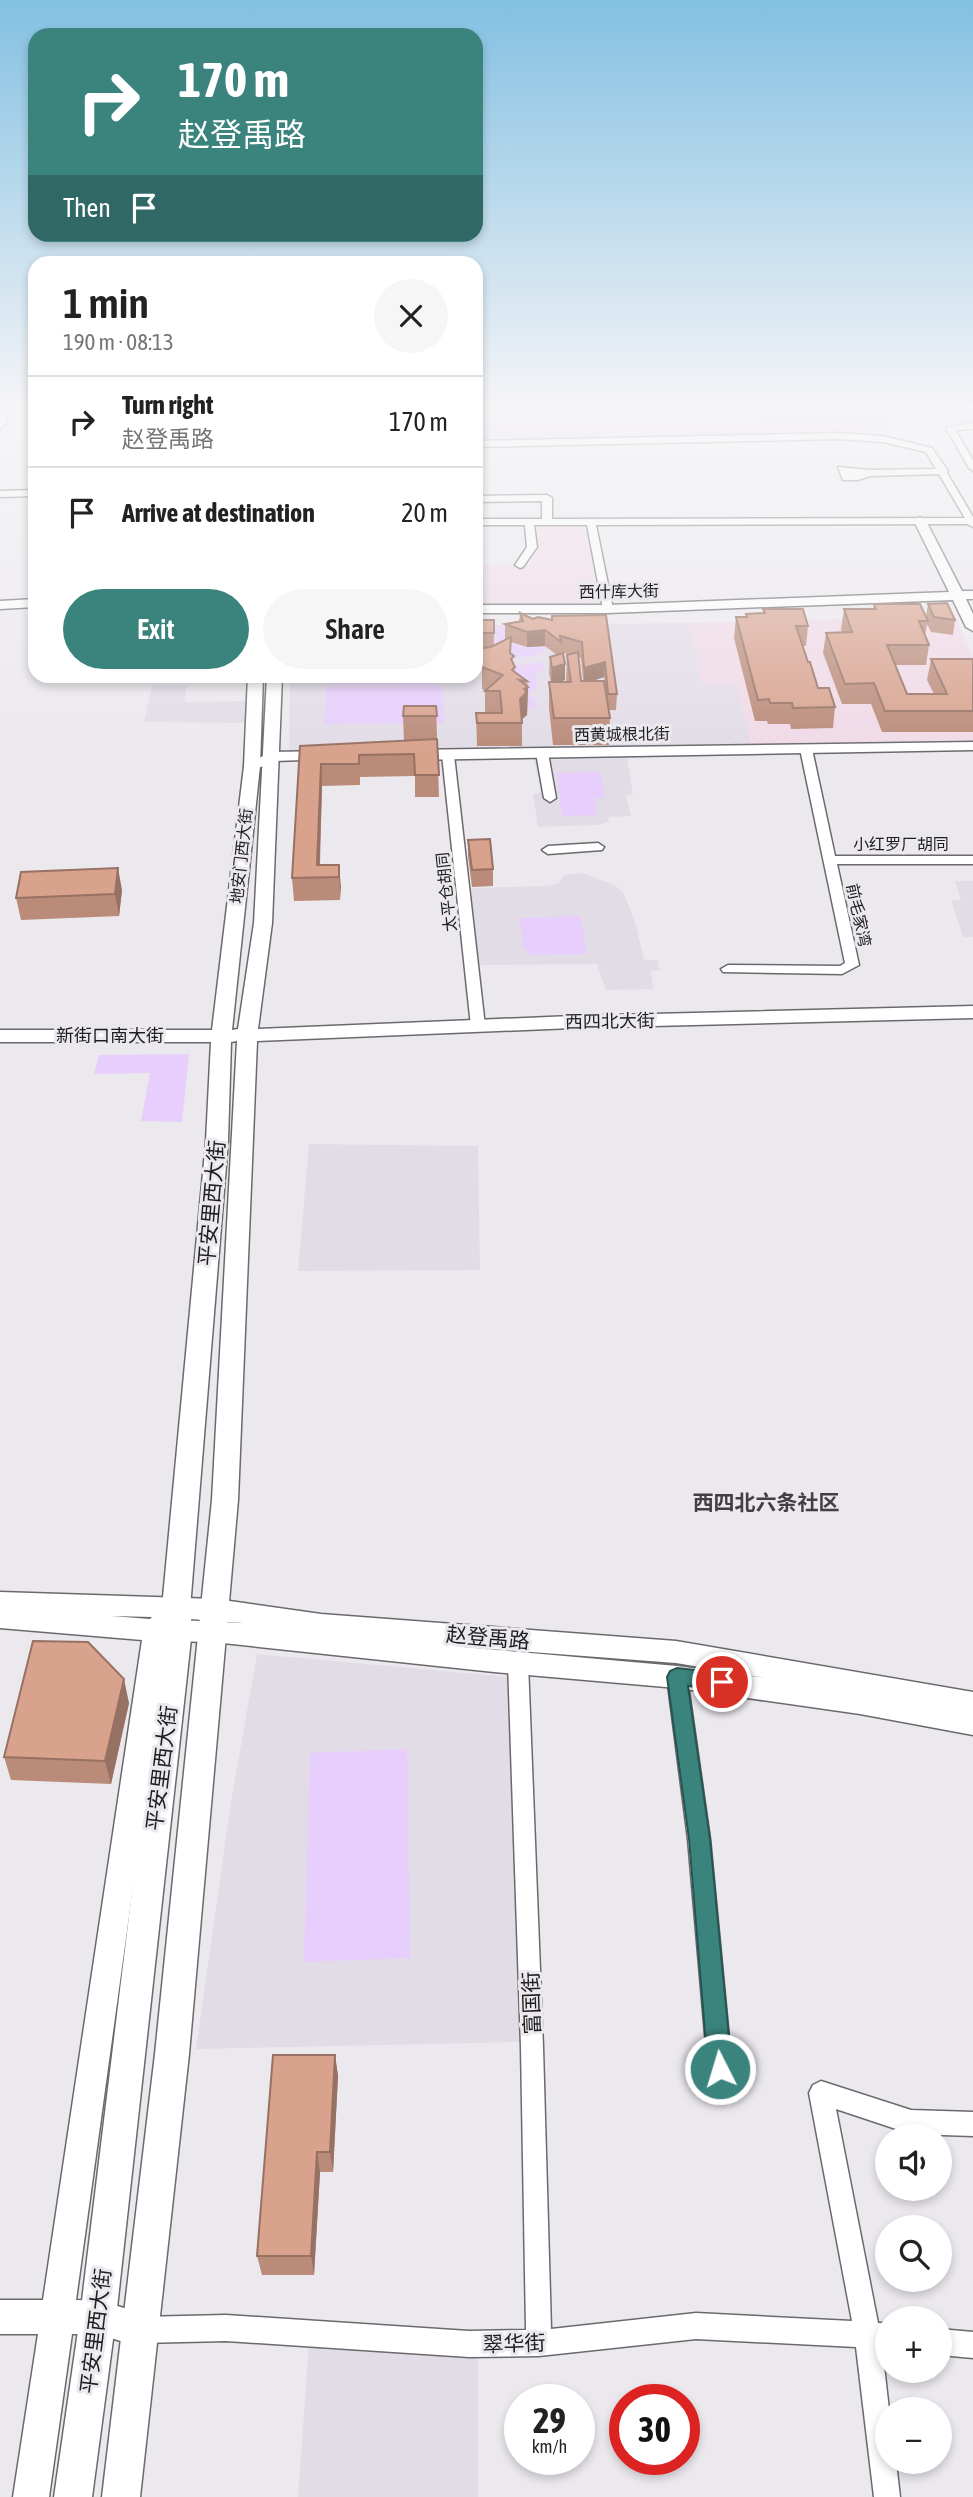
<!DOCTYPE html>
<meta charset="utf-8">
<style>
body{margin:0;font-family:"Asap Condensed","Noto Sans SC",sans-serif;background:#f6f6f6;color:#222;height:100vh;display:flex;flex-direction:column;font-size:26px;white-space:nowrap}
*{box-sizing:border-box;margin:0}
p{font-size:23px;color:#767676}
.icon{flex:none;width:38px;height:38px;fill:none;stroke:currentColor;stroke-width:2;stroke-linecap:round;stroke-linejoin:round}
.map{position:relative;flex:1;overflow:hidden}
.side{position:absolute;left:28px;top:256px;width:455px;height:427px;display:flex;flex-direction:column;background:#fff;border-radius:21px;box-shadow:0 4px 10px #0003}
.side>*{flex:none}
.hud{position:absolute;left:28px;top:28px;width:455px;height:214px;border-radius:21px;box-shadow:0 4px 10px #0003;background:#3b837d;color:#fff;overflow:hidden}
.controls{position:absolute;left:875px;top:2124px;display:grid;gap:14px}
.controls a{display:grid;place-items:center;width:77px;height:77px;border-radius:50%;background:#fff;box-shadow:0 4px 10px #0003;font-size:35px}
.speed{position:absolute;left:504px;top:2384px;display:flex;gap:14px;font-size:35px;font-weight:700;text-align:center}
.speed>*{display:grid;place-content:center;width:91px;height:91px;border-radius:50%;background:#fff;box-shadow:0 4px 10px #0003;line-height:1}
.speed small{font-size:18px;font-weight:400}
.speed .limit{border:10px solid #d22;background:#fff;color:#111}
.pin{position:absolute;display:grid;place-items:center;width:60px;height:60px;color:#fff;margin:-30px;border:4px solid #fff;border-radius:50%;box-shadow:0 2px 7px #0007}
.me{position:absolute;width:77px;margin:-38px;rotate:355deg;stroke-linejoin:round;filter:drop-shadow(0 0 5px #0008)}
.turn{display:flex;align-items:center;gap:24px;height:147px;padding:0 35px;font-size:32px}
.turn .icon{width:91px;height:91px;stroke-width:2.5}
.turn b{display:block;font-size:49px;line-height:60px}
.then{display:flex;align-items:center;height:66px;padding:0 35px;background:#0003;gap:14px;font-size:26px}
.round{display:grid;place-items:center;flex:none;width:74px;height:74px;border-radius:37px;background:#f6f6f6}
.overview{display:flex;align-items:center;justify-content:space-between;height:119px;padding:0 35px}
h1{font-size:42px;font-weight:600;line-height:52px}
.action{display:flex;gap:14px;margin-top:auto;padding:14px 35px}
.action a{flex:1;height:80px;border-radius:42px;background:#3b837d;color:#fff;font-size:28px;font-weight:600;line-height:80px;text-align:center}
.action a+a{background:#f6f6f6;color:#222}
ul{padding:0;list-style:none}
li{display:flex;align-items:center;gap:21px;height:91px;padding:0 35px;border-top:2px solid #e0e0e0}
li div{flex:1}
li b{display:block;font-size:26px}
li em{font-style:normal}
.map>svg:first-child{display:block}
.built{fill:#e2dce7}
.medical{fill:#f0dae7}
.green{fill:#e7cefc}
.water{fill:#8dd3da}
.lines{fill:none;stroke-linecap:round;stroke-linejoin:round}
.street-casing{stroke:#6b696d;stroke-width:3}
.secondary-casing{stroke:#6b696d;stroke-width:3}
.primary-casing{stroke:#6b696d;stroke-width:3}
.street{fill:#fff;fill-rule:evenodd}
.secondary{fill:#fff;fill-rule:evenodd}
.primary{fill:#fff;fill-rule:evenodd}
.wall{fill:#ba8b79;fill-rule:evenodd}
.shaded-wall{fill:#977163}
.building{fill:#d8a28d;stroke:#977163;stroke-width:2}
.route{fill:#3b837d;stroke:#265551;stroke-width:2}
.labels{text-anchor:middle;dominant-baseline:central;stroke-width:6;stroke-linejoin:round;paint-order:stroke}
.far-street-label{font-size:16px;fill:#1e1d1f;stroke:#ece9ee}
.street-label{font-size:18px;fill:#1e1d1f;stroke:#ece9ee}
.near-street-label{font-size:21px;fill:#1e1d1f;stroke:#ece9ee}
.quarter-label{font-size:21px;font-weight:bold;fill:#424044;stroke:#ece9ee}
</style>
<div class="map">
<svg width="973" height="2497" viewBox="0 0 973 2497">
<rect width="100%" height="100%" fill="#ece9ee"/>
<path class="built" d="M689,623L702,684H737L751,744L289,751L290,676H476V625Z
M152,686H187L184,702L247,701L244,723L144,722Z
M627,758L633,794L626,795L631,816L609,817L608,822L598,825L538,827L533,794L541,793L534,760Z
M583,873L616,886L624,893L636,925L644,960H658L660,971H651L653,989L606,990L597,964L478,965L471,888L543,886L558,884L564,875Z
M955,881H973V937H963L951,900H961Z
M309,1144L478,1146L480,1270L298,1271Z
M257,1654L511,1677L520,2042L196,2049L230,1808Z
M309,2344L478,2358V2497H298Z"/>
<path class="medical" d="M585,523L599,605H476V564L529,565L538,545L537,524Z
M948,616L956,620L973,656V740L751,744L737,684L702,685L689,623Z"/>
<path class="green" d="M476,405H973V423L872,431L476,439Z
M494,626H528L522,645H547L549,648C530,660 514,660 494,650Z
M544,662V668L535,676L537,688L529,693L530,697L535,698V708L527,709L504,667Z
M334,676H438L437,685H333Z
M443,686L444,723L324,724L327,687Z
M601,772L605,798H595L597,815L562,816L557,773Z
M581,916L586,954L532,955L523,947L520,918Z
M189,1054L182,1122L141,1121L150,1073L94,1074L99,1055Z
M407,1749L410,1958L304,1962L310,1753Z"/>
<path class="water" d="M632,405H973V414L904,419L777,421L664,405Z"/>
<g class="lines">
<g class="street-casing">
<path id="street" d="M1,405H9L4,426L0,429Z
M973,423V429L955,430L973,460V471L969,468L946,428Z
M840,433L883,436L932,448L948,471L947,473L973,517V524L596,525L613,609L608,612L603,609L587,525H534L537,547L523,567L520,568L515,565L527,547L525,525H476V519H542V501L476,502V496L547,495L552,498V519L965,518L939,474L870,476L858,480H843L838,467L869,470L936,469L926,452L883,442L840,439L476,447V441Z
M35,490V496L0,497V491Z
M806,746L812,749L835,856H973V864H837L859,965L842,974L723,972L721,969L728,965L840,966L845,963L800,749Z
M542,750L548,753L556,798L550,802L544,798L536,753Z
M448,752L454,755L485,1026L478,1030L471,1026L442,755Z
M598,843L604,847L602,850L548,854L542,850L548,846Z
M518,1655L525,1657L528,1663L543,2047L551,2329L696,2313L852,2321L809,2093L813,2085L821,2081L911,2110L973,2112V2136L911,2134L836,2109L878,2323H887V2349L882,2348L889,2410H887V2462H896L900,2497H874L856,2347L696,2339L539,2356L469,2357L226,2341L140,2343L131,2339L127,2330L131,2321L140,2317L226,2315L469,2331L526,2330L521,2047L508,1663L511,1657Z
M677,1669L684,1671L687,1677L710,1839L732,2069L728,2077L720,2081L712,2077L708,2069L688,1839L667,1677L670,1671Z
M940,2329L973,2332V2358L940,2355Z"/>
</g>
<g class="secondary-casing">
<path id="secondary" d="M920,517L926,521L962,591H973V599H966L973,614V631L966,627L953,600L608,613H476V605H608L949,592L914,521Z
M967,518H973V527L967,524Z
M35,599V607L0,609V601Z
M973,742V750L410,760L402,755L410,750Z
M329,751L337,756L334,759L274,761L252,771L244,766L271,752Z
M0,1592L216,1599L321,1614L676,1641L973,1692V1735L860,1714L677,1688L494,1672L213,1642L167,1641L76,2300C103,2300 127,2308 152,2318L157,2330L152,2342L140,2347L98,2334H72L49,2497H13L38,2334H0V2300H43L142,1640L0,1628ZM111,1616L152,1617L150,1619ZM177,1618L243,1623L178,1620ZM452,1646L676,1663L765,1678L677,1666Z"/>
</g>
<g class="primary-casing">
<path id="primary" d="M248,676H263L260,766L232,1030L238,1029L254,923L267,676H282L272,923L258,1029L572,1016L973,1006V1018L572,1028L257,1041L238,1500L189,2054L140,2497H102L155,2054L212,1500L237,1041L231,1042L228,1141L190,1608L192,1630L116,2317L92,2497H54L80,2317L164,1630L162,1608L206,1141L211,1042H0V1030H212L244,766Z"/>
</g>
<use href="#street" class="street"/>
<use href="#secondary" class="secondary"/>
<use href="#primary" class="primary"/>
</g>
<path class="wall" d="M874,604L926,616L928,604L955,620L953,635L931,632L927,624L925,636L929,645L926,665H895L907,694H934L927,680L931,659H973V732H882L871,704H842L823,653L826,633L842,632L841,629L844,609H873Z
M763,609L808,626L806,646H802L818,688L835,707L833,728L791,729L790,724H768L767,721H755L734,638L736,617H745L746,614L763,613Z
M520,613L533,619L552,620L606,615L617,694L616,710H609L610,718L609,745H553L549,708V682H551L549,673L550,657L557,655L545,646L527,647L511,642V654L515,672L527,681L528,687L527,715L522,719V746H477L476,713H485V691L482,689V650H476V620H494V646L505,640V624L519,622ZM561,652L570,655H567L566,682H559L565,680ZM578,657L581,658L583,681H581ZM604,677L605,688L591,681Z
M436,706L439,797H415V776L360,777V785L322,786L320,865H339L340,900L294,901L292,878L300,746L404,741L403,716Z
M468,840L493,869V886L472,887L468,856Z
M122,890L119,916L21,920L16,898Z
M129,1703L111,1784L11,1780L4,1757Z
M335,2055L338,2076L333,2172H320L314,2275H262L257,2256Z"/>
<path class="shaded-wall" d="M545,630V646L527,647V632Z
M605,662L604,677L584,684V668Z
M565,664V680L551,684L552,668Z
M528,687L527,715L520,721V699L524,689Z
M321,764L322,786L319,878L317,865Z
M339,865L341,887L340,900L339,877Z
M118,868L122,890L119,916L115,894Z
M124,1679L129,1703L111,1784L105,1761Z
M335,2055L338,2076L333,2172L330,2152Z
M317,2152L320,2172L314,2275L311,2256Z"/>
<path class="building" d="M947,603L955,620L934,617L928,604Z
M874,604H920L928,621H919L929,645H887L907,694H947L931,659H973V711H885L874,683L845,684L826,633L852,632L844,609H876Z
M763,609H803L808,626H796L808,662H810L818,688H829L835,707L793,708L792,703H770L769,699L758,700L736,617H747L746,614L765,613Z
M520,613L533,619L538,617L552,620V616L606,615L617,694H608L605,662L584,668L582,642L560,636L561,642L545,630L527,632L505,624L523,621Z
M476,620H494V633H476Z
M511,637L510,653L514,656L511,659L515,667L512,670L527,681L519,680L528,687L524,689L527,692L520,699L522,723H477L476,713H502L500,691H485L503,675L482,667V648L491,647Z
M578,652L581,681H604L610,718H554L549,682H571L567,655Z
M563,653L565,664L552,668L550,657Z
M404,706H436L437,716H403Z
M437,739L439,775H415L414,754L359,755V764H321L317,865H339V877L292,878L300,746Z
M490,839L493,869L472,870L468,840Z
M118,868L115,894L16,898L21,872Z
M33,1641L88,1642L124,1679L105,1761L4,1757Z
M273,2055H335L330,2152H317L311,2256H257Z"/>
<linearGradient id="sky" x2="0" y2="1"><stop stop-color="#83c0e2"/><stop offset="0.54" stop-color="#f6f5f7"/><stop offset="1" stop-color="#f6f5f7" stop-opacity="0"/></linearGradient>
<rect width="973" height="754" fill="url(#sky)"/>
<path class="route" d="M677,1668L722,1673L729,1676L731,1682L729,1688L722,1690L688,1686L710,1839L732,2069L728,2078L720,2081L712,2078L708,2069L689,1839L667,1677L670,1671Z"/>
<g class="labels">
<g class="far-street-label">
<text transform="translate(619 591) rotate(-1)">西什库大街</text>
<text transform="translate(622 734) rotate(-1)">西黄城根北街</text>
<text x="901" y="844">小红罗厂胡同</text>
<text transform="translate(241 856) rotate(-84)">地安门西大街</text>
<text transform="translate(446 892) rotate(-96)">太平仓胡同</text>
<text transform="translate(859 915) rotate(78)">前毛家湾</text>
</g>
<g class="street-label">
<text transform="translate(610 1021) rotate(-1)">西四北大街</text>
<text x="110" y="1035">新街口南大街</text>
</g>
<g class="near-street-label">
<text transform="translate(211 1203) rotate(-85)">平安里西大街</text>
<text transform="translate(488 1637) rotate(5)">赵登禹路</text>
<text transform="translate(161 1768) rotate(-83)">平安里西大街</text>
<text transform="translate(531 2003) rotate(-92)">富国街</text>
<text transform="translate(95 2331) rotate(-83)">平安里西大街</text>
<text transform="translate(514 2343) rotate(-2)">翠华街</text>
</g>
<g class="quarter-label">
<text x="766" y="1502">西四北六条社区</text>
</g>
</g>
</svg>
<div class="controls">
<a><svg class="icon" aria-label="sound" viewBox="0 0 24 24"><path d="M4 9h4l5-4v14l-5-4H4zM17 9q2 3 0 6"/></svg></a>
<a><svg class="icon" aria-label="search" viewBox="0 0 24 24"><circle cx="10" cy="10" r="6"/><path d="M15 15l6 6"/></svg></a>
<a>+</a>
<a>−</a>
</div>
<div class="speed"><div>29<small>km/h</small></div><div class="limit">30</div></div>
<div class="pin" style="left:722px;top:1682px;background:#d93025"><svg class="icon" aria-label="arrive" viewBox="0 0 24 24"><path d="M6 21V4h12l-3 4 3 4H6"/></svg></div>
<svg class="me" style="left:720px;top:2069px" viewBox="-20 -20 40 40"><circle r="17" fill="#3b837d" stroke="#fff" stroke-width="3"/><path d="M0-11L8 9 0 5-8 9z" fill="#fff"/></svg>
<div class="hud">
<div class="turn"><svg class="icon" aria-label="right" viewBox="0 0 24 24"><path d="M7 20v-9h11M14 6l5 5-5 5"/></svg><div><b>170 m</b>赵登禹路</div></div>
<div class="then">Then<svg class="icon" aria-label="arrive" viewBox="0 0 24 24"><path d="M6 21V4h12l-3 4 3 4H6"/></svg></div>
</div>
<section class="side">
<div class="overview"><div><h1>1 min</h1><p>190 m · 08:13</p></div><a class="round"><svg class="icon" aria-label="close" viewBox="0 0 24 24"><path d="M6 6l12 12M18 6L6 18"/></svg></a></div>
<ul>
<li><svg class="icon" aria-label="right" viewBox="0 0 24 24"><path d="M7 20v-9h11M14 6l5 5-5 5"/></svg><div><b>Turn right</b><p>赵登禹路</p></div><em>170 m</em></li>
<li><svg class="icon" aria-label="arrive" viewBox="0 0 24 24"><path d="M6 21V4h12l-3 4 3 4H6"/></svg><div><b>Arrive at destination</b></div><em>20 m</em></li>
</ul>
<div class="action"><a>Exit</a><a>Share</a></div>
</section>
</div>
